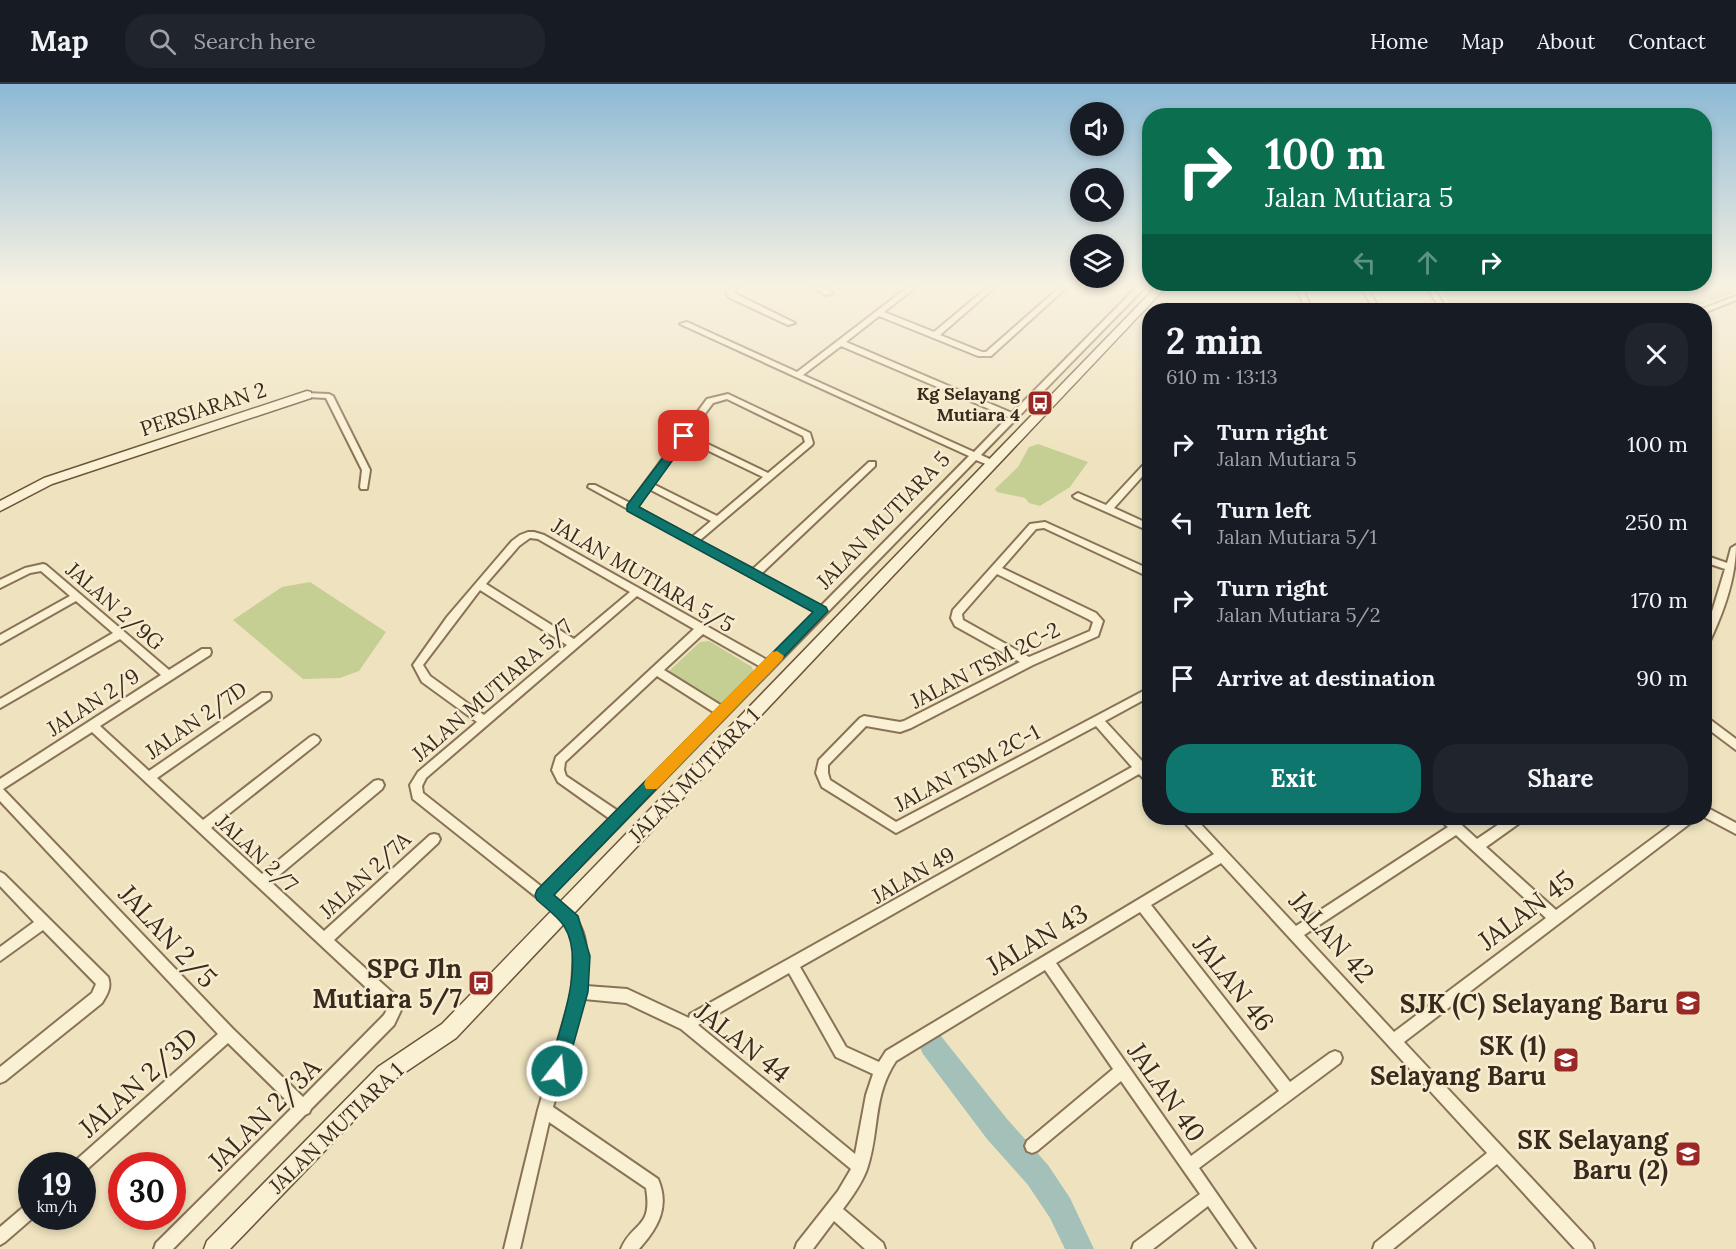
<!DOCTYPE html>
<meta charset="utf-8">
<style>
body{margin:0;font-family:Lora,serif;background:#20242c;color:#f1f3f6;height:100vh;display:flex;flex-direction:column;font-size:22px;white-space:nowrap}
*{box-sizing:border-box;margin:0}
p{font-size:20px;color:#9ea1a6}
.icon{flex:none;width:33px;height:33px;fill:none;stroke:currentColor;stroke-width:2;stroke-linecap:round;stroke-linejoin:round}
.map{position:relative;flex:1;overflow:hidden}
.panel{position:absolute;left:1142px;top:219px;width:570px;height:522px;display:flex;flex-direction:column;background:#171b24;border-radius:24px;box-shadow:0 3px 9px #0003}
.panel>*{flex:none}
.banner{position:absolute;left:1142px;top:24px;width:570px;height:183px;border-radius:24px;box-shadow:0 3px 9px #0003;background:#0b6e4f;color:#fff;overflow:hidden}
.controls{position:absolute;left:1070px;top:18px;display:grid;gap:12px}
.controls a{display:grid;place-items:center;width:54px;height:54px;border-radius:50%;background:#171b24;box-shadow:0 3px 9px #0003;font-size:30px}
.speed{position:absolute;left:18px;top:1068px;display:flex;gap:12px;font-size:30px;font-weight:700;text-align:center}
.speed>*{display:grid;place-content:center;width:78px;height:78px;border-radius:50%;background:#171b24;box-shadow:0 3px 9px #0003;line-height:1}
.speed small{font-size:15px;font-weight:400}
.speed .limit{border:9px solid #d22;background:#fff;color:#111}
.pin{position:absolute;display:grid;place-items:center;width:51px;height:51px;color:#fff;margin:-26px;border-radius:12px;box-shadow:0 3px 9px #0006}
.me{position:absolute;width:66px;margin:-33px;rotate:16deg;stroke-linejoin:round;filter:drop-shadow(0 0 4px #0008)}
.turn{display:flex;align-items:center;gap:21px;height:126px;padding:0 24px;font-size:27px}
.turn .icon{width:78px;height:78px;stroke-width:2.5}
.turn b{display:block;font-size:42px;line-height:51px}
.lanes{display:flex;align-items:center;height:57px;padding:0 24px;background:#0003;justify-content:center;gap:30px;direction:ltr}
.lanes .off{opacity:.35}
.round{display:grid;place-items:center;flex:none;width:63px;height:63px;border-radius:24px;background:#20242c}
.headline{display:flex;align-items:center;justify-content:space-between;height:102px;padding:0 24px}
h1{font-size:36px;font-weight:700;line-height:45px}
.primary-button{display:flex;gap:12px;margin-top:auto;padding:12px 24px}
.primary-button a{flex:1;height:69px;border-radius:24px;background:#0f766e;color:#fff;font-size:24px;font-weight:700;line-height:69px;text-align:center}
.primary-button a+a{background:#20242c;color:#f1f3f6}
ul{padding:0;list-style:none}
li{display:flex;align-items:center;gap:18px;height:78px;padding:0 24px}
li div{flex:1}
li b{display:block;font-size:22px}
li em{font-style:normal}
header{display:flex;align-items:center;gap:36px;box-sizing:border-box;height:84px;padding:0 30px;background:#171b24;border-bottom:2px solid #363941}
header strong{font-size:28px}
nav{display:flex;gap:33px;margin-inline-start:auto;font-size:21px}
.search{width:420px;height:54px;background:#20242c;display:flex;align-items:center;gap:15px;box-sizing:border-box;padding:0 21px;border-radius:24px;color:#9ea1a6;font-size:22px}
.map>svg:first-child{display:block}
.green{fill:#c5ce93}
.cemetery{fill:#bbc293}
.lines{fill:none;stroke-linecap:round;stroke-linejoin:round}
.river{fill:#a3c1b9;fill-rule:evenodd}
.street-casing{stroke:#897357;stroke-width:4}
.secondary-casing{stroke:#6a543a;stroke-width:3}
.street{fill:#faf0d3;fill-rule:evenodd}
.secondary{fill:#faf0d3;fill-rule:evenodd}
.route{fill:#0f766e;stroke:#0a4d48;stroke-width:1.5}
.slow{fill:#f59e0b}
.labels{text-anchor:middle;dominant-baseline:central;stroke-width:5;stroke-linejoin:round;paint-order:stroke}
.far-poi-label{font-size:18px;font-weight:bold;fill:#382a1c;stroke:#f7eccf;text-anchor:end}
.street-label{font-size:21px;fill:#382a1c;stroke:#f7eccf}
.near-street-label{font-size:26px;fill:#382a1c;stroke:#f7eccf}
.near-poi-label{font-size:26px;font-weight:bold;fill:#382a1c;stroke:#f7eccf;text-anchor:end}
</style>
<header>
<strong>Map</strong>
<div class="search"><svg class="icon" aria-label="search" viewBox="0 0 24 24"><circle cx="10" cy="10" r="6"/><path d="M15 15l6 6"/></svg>Search here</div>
<nav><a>Home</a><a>Map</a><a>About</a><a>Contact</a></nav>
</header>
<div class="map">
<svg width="1736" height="1165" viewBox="0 0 1736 1165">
<rect width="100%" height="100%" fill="#efe3bf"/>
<path class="green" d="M1038,360L1088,378L1070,403L1040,422L1029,419L1025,414L997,408L995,405L1018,383L1029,363Z
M310,498L386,548L359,587L340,594L303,595L233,536L282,503Z
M709,557L752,583L754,591L722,622L668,588L700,558Z"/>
<path class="cemetery" d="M1439,203H1736V208L1685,226H1454Z"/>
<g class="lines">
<path class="river" d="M932,948L941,952L1007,1035L1048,1081L1070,1114L1094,1165H1065L1050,1134L1028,1101L987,1055L923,970L919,961L923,952Z"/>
<g class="street-casing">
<path id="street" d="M731,203H738L734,209L736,210L795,239L788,241L730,214L726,209Z
M812,203H821L833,209L826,211Z
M908,203H916L884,228L934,248L988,203H995L940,251L982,268H986L1060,203H1067L991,272H978L879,232L846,258L1012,329L1137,203H1145L981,371L994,377V381H988L976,376L552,811C590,841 587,857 586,902L627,905L689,934L690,930L1132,683L1096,642L896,749L822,703L816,689L819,676L860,634L864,632L900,638L904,637L1020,578L955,542L951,534L953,526L1030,440L1045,438L1149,485V493L1044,444L1036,445L1002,484L1096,529L1103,537L1098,552L1033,581L911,644L900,648L866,642L828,681V689L830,696L896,738L1149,604V613L1105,637L1142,677L1149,674V698L1145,696L1139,690L800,883L846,963L879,978L886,967L1214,770L1184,738L1182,734H1195L1296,842L1448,743L1442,738L1440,734H1454L1477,755L1508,734H1523L1521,738L1486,763L1556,826L1680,734H1694L1692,738L1404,958L1592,1159L1594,1165H1575L1497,1080L1393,1165H1373L1375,1159L1487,1069L1221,779L1151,821L1290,998L1330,969L1335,967L1340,969L1342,974L1340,979L1199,1084L1255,1165H1238L1208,1122L1153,1165H1132L1134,1159L1200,1110L1121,997L1037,1067L1032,1069L1027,1067L1025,1062L1027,1057L1113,985L1045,886L896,977C872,1013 880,1047 867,1085C862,1099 852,1113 843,1125L883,1159L885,1165H865L834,1137L813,1165H795L797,1159L838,1107L851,1085L681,945L626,919L584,915L553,1023L658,1095C670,1123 658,1144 639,1165H621C633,1137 653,1145 646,1104L549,1038L520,1165H504L538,1026L572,908L574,860L567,842L560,832L413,715L410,701L418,688L477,638L422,598L413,581L447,533L512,457L520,451L528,448H534L544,451L767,576L815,528L588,403L589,401H595L630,419L707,315L728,310L810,349L813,359L812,361L699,457L753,485L869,378H875V382L761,490L821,522L969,372L680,240L687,238L797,288ZM841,262L1008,333L974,368L803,291ZM727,315L803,352L805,358L768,389L689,351L713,319ZM686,356L763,393L717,432L653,400ZM649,405L711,437L692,453L637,423ZM530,454L538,455L630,508L574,555L486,500L519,462ZM997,490L1088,535L1093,538L1090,547L1029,573L963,536L962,530ZM480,506L567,561L484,631L430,592L423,581ZM637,512L694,545L556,673L552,686L558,698L610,735L542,803L423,709L422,702L426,694ZM703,550L761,583L722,622L664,586ZM657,592L715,629L618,727L566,692L564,686L565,678ZM1456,751L1546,834L1394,948L1304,851ZM1140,828L1279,1007L1191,1072L1056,879ZM789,889L836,973L873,990L866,1011L855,1070L698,941Z
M1296,203H1302L1312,226H1306Z
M1361,203H1367L1380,226H1374Z
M1427,203H1433L1447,226H1441Z
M1736,212V216L1706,228L1699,226Z
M1275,224H1279L1283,226H1275Z
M304,309L329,310L333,312L370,386L367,405H361L360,403L362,386L326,314L307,313L303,311Z
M1149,377V385L1114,424L1149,440V447L1075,414L1073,412L1078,409L1106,421L1146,378Z
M1736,461C1736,495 1723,530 1708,561L1704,562V547L1711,531L1725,485L1704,478V471L1727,479L1731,464Z
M43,480L46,481L169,586L202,565H210L211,568L210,571L100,642L149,687L262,609H270L271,612L270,615L157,694L203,736L310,653L314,651L318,653L320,656L318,659L211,744L262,790L374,697L378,696L382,697L384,701L382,705L271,798L324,847L430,751L434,750L438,751L440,755L438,759L334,856L395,911L402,924L394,941L311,1025L309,1029L305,1031L173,1165H154L156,1159L293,1023L228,959L85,1087L82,1088V1082H73L75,1077L218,950L0,717V695L161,591L120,555L0,624V615L113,549L76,517L0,560V551L70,512L41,487L30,489L0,504V496L25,484ZM92,648L388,924L384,931L303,1013L233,945L3,705Z
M1704,631L1736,655V666L1704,642Z
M1704,722L1736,739V750L1704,733Z
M0,788L4,790L108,893C112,903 107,911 102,919L5,997L0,999V983L92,909L96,900L43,846L0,877V863L34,838L0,802Z
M32,1118V1132H35L5,1158L0,1161V1143L27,1120Z"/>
</g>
<g class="secondary-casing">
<path id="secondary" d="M1156,203H1166L456,954L392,997L230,1165H204L207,1157L378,983L442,940Z
M307,307L311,308V314L52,400L0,427V417L44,394Z"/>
</g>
<use href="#street" class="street"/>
<use href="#secondary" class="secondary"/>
</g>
<linearGradient id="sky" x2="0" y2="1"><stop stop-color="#8cb9d5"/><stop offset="0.55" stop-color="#f8f2e2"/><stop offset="1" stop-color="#f8f2e2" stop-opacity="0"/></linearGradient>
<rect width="1736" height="366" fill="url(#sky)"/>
<path class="route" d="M681,350L690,352L639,423L826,523L828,527L554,811L578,832L590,872L588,908L566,987L563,993L557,996L550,993L548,987C558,950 587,878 564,842C558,833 546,824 537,816L535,811L537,806L813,528L627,427V421Z"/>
<path class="slow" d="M777,567L784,572L782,576L657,705H646L644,700L646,695L772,568Z"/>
<defs>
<g id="bus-square" transform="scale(1.35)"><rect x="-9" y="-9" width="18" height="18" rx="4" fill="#9a2825" stroke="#f7eccf"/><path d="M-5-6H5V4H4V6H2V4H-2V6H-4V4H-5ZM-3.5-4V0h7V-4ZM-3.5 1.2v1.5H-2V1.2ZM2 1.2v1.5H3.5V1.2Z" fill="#fff"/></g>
<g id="school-square" transform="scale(1.35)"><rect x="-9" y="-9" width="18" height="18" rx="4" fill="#9a2825" stroke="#f7eccf"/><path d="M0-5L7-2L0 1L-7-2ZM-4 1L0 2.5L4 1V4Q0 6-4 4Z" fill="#fff"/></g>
</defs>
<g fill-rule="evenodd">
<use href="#bus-square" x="1040" y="319"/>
<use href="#bus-square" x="481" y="899"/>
<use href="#school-square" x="1688" y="919"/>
<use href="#school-square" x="1566" y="976"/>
<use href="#school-square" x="1688" y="1070"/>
</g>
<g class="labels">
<g class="far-poi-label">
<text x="1020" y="309">Kg Selayang<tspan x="1020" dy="21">Mutiara 4</tspan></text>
</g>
<g class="street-label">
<text transform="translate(203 325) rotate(-18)">PERSIARAN 2</text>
<text transform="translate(883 436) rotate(-46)">JALAN MUTIARA 5</text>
<text transform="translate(643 491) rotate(30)">JALAN MUTIARA 5/5</text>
<text transform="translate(115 522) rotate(41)">JALAN 2/9G</text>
<text transform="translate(985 581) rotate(-27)">JALAN TSM 2C-2</text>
<text transform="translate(492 606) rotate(-41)">JALAN MUTIARA 5/7</text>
<text transform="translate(93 618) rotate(-33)">JALAN 2/9</text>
<text transform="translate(196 636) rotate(-35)">JALAN 2/7D</text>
<text transform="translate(967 684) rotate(-28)">JALAN TSM 2C-1</text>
<text transform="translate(694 691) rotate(-46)">JALAN MUTIARA 1</text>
<text transform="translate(257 769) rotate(43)">JALAN 2/7</text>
<text transform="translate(365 791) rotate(-43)">JALAN 2/7A</text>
<text transform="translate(913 791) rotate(-30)">JALAN 49</text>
<text transform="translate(336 1044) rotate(-44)">JALAN MUTIARA 1</text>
</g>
<g class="near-street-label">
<text transform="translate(1526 826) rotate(-37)">JALAN 45</text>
<text transform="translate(168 852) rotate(47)">JALAN 2/5</text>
<text transform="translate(1332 853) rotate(48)">JALAN 42</text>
<text transform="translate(1037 855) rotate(-31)">JALAN 43</text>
<text transform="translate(1234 899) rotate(52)">JALAN 46</text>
<text transform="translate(743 958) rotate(38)">JALAN 44</text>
<text transform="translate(138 998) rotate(-42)">JALAN 2/3D</text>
<text transform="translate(1167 1008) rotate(55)">JALAN 40</text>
<text transform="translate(264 1030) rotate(-45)">JALAN 2/3A</text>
</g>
<g class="near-poi-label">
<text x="462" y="884">SPG Jln<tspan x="462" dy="30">Mutiara 5/7</tspan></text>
<text x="1668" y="919">SJK (C) Selayang Baru</text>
<text x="1546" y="961">SK (1)<tspan x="1546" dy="30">Selayang Baru</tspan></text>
<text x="1668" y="1055">SK Selayang<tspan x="1668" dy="30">Baru (2)</tspan></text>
</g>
</g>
</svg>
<div class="controls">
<a><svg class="icon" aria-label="sound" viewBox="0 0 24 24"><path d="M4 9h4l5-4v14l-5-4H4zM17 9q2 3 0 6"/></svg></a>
<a><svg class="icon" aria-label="search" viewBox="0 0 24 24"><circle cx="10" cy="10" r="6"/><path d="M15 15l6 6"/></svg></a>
<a><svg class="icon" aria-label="layers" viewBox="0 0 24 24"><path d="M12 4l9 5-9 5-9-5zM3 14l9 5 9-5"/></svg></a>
</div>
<div class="speed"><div>19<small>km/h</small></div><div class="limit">30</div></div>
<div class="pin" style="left:684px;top:352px;background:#d93025"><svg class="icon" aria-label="arrive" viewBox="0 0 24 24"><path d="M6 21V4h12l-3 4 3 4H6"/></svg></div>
<svg class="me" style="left:557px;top:987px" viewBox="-20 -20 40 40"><circle r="17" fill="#0f766e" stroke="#fff" stroke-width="3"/><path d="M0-11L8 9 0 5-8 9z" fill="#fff"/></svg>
<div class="banner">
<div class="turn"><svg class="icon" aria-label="right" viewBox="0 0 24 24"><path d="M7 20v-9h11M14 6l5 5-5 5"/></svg><div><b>100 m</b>Jalan Mutiara 5</div></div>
<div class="lanes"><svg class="icon off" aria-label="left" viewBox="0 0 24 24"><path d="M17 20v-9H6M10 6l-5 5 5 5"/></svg><svg class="icon off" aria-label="ahead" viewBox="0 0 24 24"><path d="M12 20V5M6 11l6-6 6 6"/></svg><svg class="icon" aria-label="right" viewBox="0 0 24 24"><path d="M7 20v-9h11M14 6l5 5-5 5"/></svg></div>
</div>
<section class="panel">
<div class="headline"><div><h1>2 min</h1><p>610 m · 13:13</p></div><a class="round"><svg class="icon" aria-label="close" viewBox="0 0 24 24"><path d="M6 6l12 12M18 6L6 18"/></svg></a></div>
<ul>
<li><svg class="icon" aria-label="right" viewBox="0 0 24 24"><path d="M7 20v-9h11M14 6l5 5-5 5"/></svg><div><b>Turn right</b><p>Jalan Mutiara 5</p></div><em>100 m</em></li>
<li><svg class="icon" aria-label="left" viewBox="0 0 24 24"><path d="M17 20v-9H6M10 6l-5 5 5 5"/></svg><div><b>Turn left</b><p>Jalan Mutiara 5/1</p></div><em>250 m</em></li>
<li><svg class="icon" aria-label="right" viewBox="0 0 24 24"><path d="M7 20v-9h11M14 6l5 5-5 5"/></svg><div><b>Turn right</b><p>Jalan Mutiara 5/2</p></div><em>170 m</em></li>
<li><svg class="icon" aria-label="arrive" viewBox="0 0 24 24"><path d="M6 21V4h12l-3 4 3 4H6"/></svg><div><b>Arrive at destination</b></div><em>90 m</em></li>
</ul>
<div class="primary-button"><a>Exit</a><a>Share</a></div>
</section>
</div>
